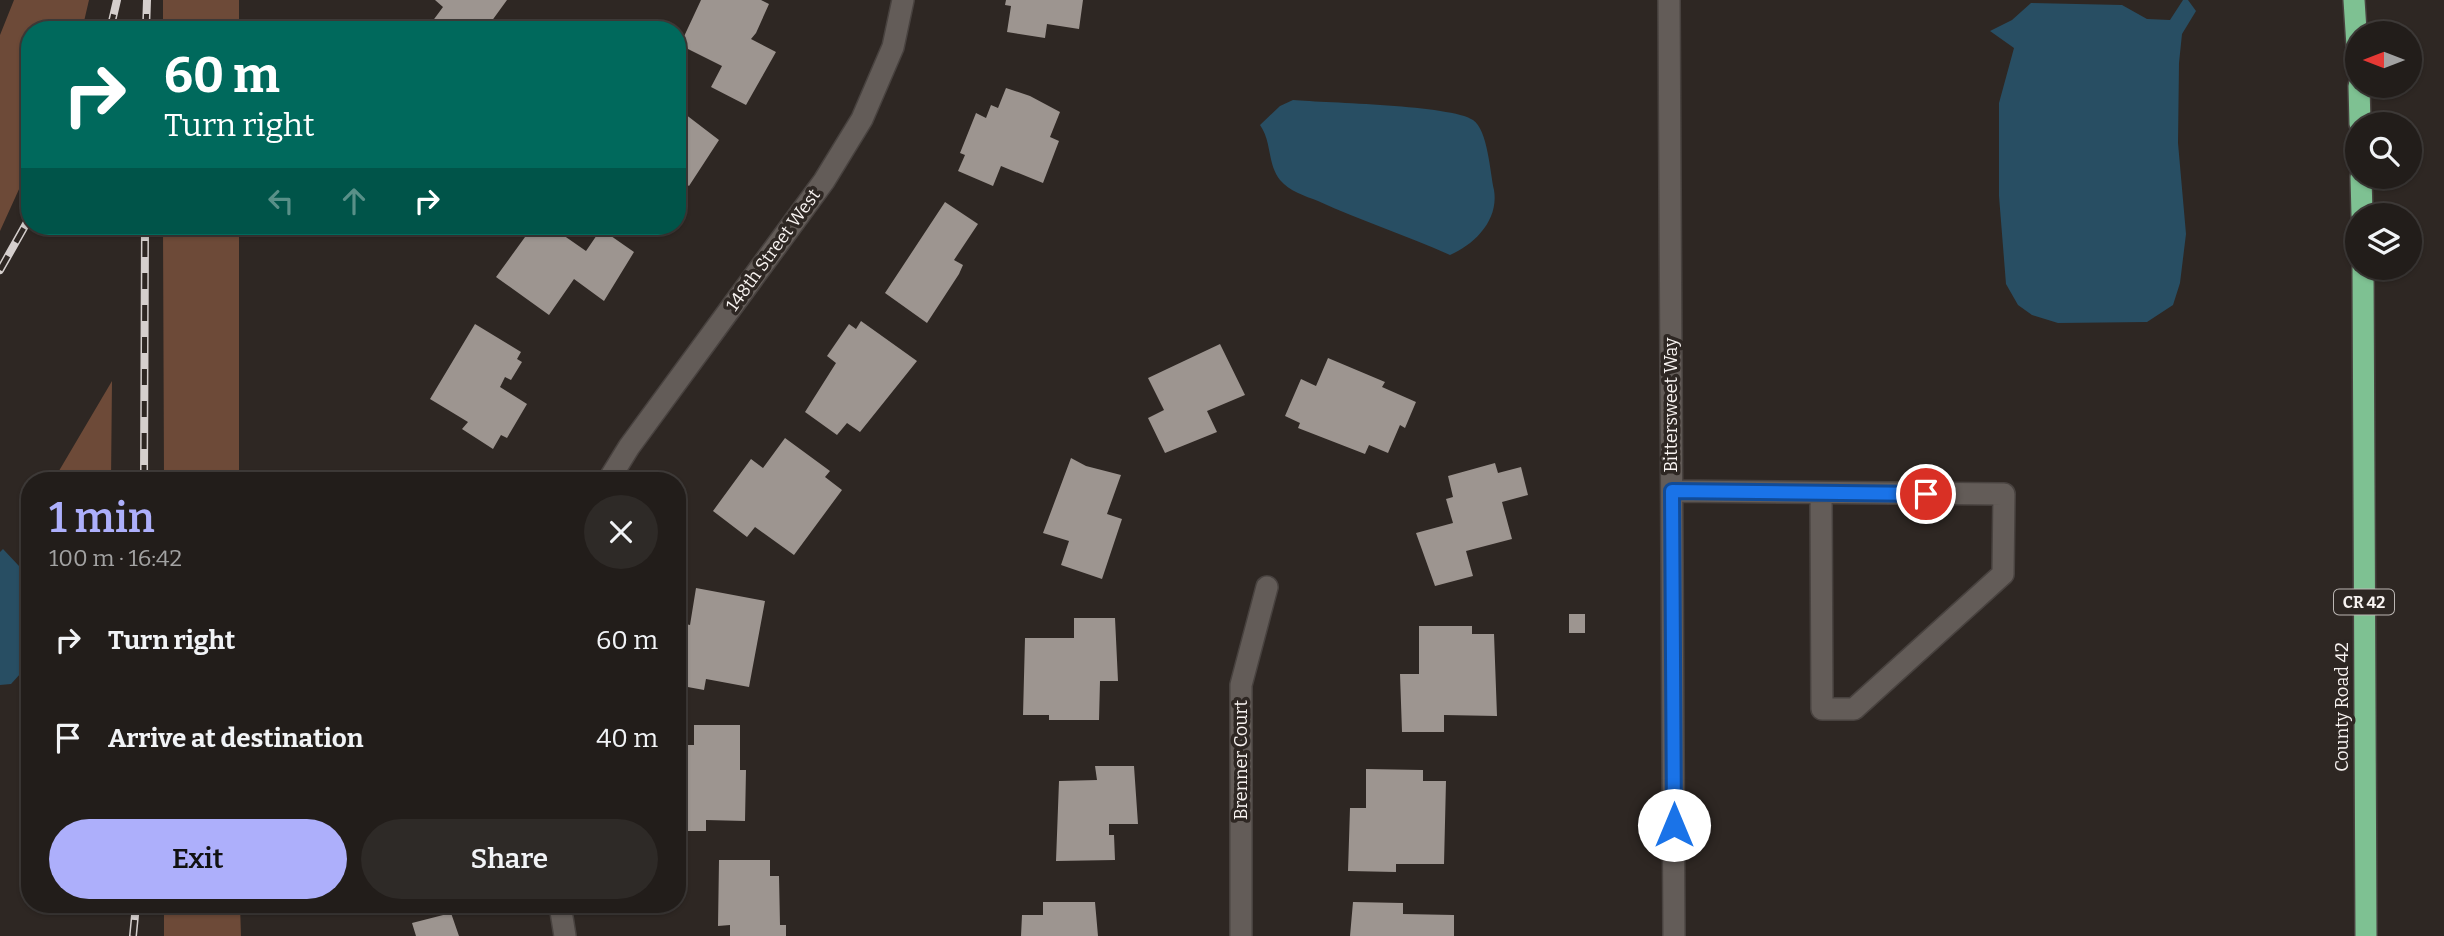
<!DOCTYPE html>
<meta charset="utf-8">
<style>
body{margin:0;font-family:Bitter,serif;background:#2e2a27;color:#f1f3f6;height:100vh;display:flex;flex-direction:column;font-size:26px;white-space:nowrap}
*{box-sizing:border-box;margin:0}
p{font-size:23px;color:#a2a2a2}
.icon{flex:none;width:38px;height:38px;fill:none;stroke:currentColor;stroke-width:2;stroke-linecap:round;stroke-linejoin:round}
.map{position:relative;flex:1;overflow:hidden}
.drawer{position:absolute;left:21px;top:472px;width:665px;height:441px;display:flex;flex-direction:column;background:#221d1a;border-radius:28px;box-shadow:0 2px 5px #0004,0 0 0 2px #3f3b39}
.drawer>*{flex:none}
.guide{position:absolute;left:21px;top:21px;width:665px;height:214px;border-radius:28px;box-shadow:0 2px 5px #0004,0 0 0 2px #3f3b39;background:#00695c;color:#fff;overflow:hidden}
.needle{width:46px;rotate:270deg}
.buttons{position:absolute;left:2345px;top:21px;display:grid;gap:14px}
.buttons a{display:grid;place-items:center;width:77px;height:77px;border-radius:50%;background:#221d1a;box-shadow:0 2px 5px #0004,0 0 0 2px #3f3b39;font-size:35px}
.pin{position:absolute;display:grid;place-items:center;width:60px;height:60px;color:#fff;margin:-30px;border:4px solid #fff;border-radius:50%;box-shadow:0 2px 7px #0007}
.me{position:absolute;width:77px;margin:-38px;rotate:0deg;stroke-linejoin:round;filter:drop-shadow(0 0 5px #0008)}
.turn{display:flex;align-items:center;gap:24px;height:147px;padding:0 28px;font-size:32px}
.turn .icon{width:91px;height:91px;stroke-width:2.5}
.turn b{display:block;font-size:49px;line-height:60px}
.lanes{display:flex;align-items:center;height:66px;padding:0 28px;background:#0003;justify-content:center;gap:35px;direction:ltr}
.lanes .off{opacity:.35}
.round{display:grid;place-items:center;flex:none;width:74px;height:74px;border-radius:37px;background:#2e2a27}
.overview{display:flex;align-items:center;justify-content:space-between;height:119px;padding:0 28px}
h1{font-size:42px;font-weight:600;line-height:52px;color:#adaffb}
.action{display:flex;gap:14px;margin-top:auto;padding:14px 28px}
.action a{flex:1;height:80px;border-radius:42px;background:#adaffb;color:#111;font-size:28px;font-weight:600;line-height:80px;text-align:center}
.action a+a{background:#2e2a27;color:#f1f3f6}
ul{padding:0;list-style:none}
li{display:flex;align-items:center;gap:21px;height:98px;padding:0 28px}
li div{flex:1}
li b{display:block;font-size:26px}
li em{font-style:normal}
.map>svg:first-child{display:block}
.forest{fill:#6d4a38}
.water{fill:#284e63}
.building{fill:#9d9590}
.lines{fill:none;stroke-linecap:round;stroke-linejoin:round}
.minor-casing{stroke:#48423f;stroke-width:24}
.highway-casing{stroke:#48423f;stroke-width:24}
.minor{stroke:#635c58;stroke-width:21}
.highway{stroke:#7ec192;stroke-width:21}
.rail-casing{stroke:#d5cfcd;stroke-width:8}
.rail{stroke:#2e2723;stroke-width:5;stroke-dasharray:16;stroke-linecap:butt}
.route-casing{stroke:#114b97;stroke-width:18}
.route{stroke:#1a73e8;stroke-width:12}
.labels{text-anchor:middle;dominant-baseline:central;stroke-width:7;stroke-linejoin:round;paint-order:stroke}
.shield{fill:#2e2723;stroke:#bbb6b3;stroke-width:2}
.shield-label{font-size:16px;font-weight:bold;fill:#f8f3f1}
.street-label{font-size:18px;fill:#f8f3f1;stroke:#2e2723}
</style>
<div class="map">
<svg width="2444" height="936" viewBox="0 0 2444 936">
<rect width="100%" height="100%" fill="#2e2723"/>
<path class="forest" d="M14,0H89L82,30H30V165L0,231V35Z
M163,0H239V30H163Z
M163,226H239V481H164Z
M112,381L111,481H53Z
M164,905H240L241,936H164Z"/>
<path class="water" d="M2183,0H2188L2196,11L2182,34L2179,63L2178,143L2186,234L2180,283L2173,305L2147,322L2058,323L2032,315L2018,305L2006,284L1999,196V103L2014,48L1990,31L2012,20L2031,3L2122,5L2147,19L2170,20Z
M1293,100C1327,103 1451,105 1473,120C1488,130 1490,173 1494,190C1499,220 1475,244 1450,255C1406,235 1361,221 1318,201C1305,196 1289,191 1280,180C1267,163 1272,142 1260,125L1280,106Z
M3,549L19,566L26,586V656L21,673L11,684L0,685V552Z"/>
<path class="building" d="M435,0H507L491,22L501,30H426L443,7Z
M701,0H761L769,4L756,33L751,39L776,52L746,105L711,87L722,66L680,45Z
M1006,0H1083L1079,29L1047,24L1045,38L1007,32L1011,6L1005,5Z
M1006,88L1030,96L1060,112L1050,137L1059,141L1043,183L1001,166L993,186L958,171L965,155L960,153L976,113L986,118L991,105L998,108Z
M685,114L719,140L689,186L677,178V125Z
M945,202L978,224L954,260L963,265L959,274L927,323L885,293Z
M533,226H550L586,251L601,229L634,252L604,301L574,279L549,315L496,277Z
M861,321L917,361L860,432L847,423L837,435L805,412L836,363L827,356L849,324L856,329Z
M475,324L521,352L517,359L522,362L511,380L505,377L500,387L527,404L507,438L501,435L493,449L462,429L468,422L430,399Z
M1220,344L1245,395L1207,411L1217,432L1165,453L1148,418L1164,410L1148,378Z
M1328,358L1385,382L1382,387L1416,402L1405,428L1400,425L1388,453L1369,445L1365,454L1298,428L1300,423L1285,416L1301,379L1316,386Z
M785,438L830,471L825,477L842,490L794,555L755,527L747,537L713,511L751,459L763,468Z
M1071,458L1086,466L1121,475L1107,514L1122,519L1102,579L1061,565L1069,541L1043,533Z
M1495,463L1498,473L1521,467L1528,495L1502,502L1512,539L1466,551L1473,576L1435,586L1416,533L1453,523L1446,499L1453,497L1448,476Z
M696,588L765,601L749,687L706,679L704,690L677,685V622L690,625Z
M1569,614H1585V633H1569Z
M1074,618H1115L1118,681H1100L1099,720H1049V715H1023L1025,638H1074Z
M1419,626H1472V634H1494L1497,716L1444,715V732H1402L1400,674H1419Z
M694,725H740V770H746L745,821L706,820V831H677V769H687V745H694Z
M1095,766H1134L1138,824H1109V835H1114L1115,860L1056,861L1059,781L1097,780Z
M1366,769L1423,770V781H1446L1444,864H1396V872L1348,871L1350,808H1366Z
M719,860H770V876H779L780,925H786V936H730V925L718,926Z
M1043,902H1095L1098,936H1021L1022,915H1043Z
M1353,902L1403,903V914L1454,915V936H1350Z
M451,913L459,936H416L412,923Z"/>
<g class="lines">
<g class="minor-casing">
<path id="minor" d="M1669,0L1674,936
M608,481L629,447L824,181L862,119L893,47L903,0
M1672,491L2004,494L2003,574L1854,709H1822L1821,493
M560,905L565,936
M1241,936V685L1267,587"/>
</g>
<g class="highway-casing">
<path id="highway" d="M2354,0L2357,46
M2359,86L2360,124
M2361,177L2362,215
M2363,268L2366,936"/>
</g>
<use href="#minor" class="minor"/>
<use href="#highway" class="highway"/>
<g class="rail-casing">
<path id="rail" d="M110,30L117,0
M146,30L147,0
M0,270L30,217
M144,481L145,226
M133,936L136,905"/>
</g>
<use href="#rail" class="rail"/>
</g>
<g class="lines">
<g class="route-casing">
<path id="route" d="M1674,825L1672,491L1926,494"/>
</g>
<use href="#route" class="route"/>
</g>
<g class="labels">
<rect class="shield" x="2334" y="589.5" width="60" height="25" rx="5"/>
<g class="shield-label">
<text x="2364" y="602">CR 42</text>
</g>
<g class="street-label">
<text transform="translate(773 250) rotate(-54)">148th Street West</text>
<text transform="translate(1671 405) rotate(-90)">Bittersweet Way</text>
<text transform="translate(2342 707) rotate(-90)">County Road 42</text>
<text transform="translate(1241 760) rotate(-90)">Brenner Court</text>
</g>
</g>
</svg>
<div class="buttons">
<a><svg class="needle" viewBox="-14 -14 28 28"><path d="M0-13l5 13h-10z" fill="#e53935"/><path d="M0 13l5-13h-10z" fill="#a2a2a2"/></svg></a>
<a><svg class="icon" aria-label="search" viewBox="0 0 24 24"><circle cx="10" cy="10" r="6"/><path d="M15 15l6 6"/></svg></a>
<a><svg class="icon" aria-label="layers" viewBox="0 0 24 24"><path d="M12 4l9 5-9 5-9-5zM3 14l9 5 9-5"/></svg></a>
</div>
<div class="pin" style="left:1926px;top:494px;background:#d93025"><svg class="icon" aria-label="arrive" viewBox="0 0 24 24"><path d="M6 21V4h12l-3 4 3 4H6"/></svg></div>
<svg class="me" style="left:1674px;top:825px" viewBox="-20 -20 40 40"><circle r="19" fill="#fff"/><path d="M0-13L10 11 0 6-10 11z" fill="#1a73e8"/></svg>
<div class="guide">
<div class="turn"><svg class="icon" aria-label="right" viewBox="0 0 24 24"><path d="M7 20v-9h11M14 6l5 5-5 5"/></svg><div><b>60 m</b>Turn right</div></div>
<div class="lanes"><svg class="icon off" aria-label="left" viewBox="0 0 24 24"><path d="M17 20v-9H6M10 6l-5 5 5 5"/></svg><svg class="icon off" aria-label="ahead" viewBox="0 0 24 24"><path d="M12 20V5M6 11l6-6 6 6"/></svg><svg class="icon" aria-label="right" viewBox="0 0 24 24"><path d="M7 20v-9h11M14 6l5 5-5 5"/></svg></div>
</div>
<section class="drawer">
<div class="overview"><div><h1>1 min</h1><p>100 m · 16:42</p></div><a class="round"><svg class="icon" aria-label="close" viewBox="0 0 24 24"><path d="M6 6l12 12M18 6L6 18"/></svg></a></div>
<ul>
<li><svg class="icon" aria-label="right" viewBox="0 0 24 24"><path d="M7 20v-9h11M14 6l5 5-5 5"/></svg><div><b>Turn right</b></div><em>60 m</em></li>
<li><svg class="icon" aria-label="arrive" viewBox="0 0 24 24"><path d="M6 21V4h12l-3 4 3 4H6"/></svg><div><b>Arrive at destination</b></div><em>40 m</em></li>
</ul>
<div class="action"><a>Exit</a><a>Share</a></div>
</section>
</div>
